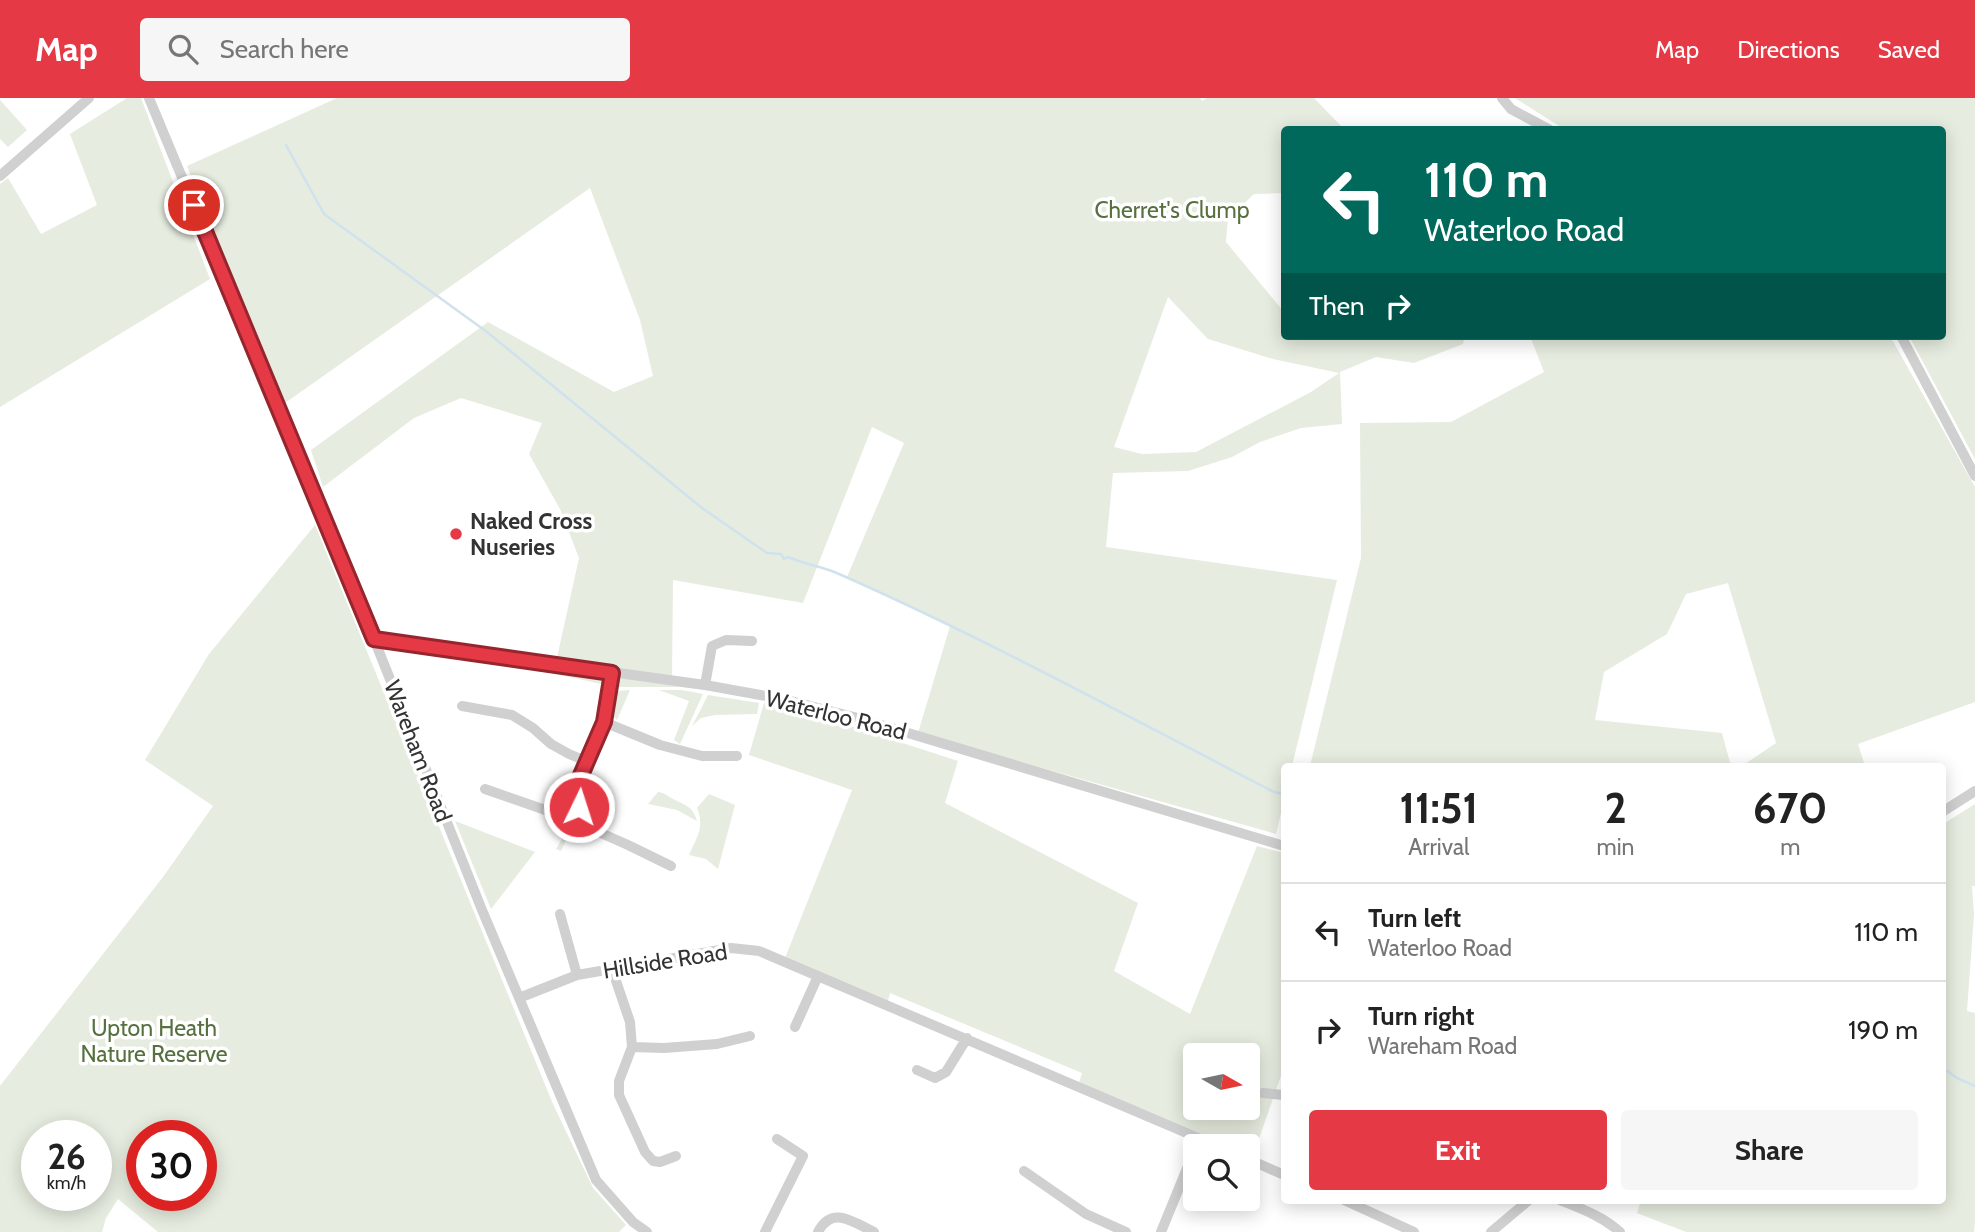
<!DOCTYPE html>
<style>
body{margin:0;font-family:Cabin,sans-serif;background:#f6f6f6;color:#222;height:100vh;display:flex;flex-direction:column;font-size:26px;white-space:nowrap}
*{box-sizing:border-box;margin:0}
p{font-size:23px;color:#767676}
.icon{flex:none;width:38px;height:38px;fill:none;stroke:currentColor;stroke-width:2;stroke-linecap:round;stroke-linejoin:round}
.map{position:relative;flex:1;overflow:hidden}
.side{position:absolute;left:1281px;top:665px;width:665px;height:441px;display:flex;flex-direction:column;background:#fff;border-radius:7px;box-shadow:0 4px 18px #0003}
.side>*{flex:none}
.banner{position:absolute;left:1281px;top:28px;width:665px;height:214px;border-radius:7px;box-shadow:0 4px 18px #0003;background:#00695c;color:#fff;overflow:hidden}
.needle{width:46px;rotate:99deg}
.buttons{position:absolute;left:1183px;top:945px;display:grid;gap:14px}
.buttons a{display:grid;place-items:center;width:77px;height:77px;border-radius:7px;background:#fff;box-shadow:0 4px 18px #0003;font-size:35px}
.speed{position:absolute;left:21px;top:1022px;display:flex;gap:14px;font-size:35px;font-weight:700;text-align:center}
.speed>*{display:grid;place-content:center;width:91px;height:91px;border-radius:50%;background:#fff;box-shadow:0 4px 18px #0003;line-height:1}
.speed small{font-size:18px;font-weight:400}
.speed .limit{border:10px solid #d22;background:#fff;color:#111}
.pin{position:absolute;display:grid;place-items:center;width:60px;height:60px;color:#fff;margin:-30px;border:4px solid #fff;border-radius:50%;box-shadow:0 2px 7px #0007}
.me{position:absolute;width:77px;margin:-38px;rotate:4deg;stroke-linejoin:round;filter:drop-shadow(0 0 5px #0008)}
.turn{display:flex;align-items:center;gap:24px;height:147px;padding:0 28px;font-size:32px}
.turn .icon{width:91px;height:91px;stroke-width:2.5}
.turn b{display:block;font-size:49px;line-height:60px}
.then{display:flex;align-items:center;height:66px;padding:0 28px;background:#0003;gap:14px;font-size:26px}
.eta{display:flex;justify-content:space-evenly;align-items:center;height:119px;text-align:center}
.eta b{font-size:42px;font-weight:700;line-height:49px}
.cta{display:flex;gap:14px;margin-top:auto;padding:14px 28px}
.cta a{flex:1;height:80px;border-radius:7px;background:#e63946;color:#fff;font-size:28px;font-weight:700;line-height:80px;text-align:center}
.cta a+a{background:#f6f6f6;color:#222}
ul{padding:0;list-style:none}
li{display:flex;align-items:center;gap:21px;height:98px;padding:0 28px;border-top:2px solid #e0e0e0}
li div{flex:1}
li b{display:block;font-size:26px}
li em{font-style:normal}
header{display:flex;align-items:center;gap:42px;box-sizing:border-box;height:98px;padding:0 35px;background:#e63946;color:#fff}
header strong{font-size:33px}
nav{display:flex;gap:38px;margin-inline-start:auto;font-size:24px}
.search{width:490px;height:63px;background:#f6f6f6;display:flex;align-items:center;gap:18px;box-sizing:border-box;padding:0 24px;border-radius:7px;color:#767676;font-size:26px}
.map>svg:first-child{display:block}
.green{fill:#e6ecdf;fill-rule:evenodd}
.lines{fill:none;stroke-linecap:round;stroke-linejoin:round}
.stream{stroke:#cfe2ee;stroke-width:2.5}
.minor{stroke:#d0d0d0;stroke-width:10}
.route-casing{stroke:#96252e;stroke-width:18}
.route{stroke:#e63946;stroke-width:12}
.poi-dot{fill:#e63946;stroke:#fff;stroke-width:2.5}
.labels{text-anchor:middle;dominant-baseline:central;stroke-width:7;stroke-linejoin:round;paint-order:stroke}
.park-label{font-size:23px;fill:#56703f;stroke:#fff}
.poi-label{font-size:23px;font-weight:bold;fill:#333;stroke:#fff;text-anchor:start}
.street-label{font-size:23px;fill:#333;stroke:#fff}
</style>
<header>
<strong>Map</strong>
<div class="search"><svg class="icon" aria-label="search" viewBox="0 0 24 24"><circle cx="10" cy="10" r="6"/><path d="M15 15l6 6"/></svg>Search here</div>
<nav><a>Map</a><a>Directions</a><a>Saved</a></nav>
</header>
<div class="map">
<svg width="1975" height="1134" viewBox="0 0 1975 1134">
<rect width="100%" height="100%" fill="#fff"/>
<path class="green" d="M127,0H141L210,181L0,309V86L8,80L41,136L97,107L70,36Z
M337,0H1200L1202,3L1207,0H1314L1344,31L1284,32V95L1254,96L1228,121L1226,144L1284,214V238H1465L1463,246L1414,265L1376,259L1340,274L1342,326L1301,330L1260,344L1232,359L1188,373L1113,375L1106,449L1337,482L1292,668H1284V702L1276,736L918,635L950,528L847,479L904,345L872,329L803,505L673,482L672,579L556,564L579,460L560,411L529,356L542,325L461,300L414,320L323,389L311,352L488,224L614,294L653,278L640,222L590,90L285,305L187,68ZM1168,199L1208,241L1273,261L1339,275L1311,294L1196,354L1142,356L1114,349Z
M1515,0H1975V361L1909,238H1942V32L1564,31Z
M0,2L27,32L8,49L0,41Z
M1530,238H1890L1975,389V604L1858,646L1865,668H1742L1776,645L1728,485L1686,496L1667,536L1604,574L1595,622L1722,635L1731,668H1310L1361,460L1360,325L1451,324L1544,274Z
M315,427L553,1006L593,1090L626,1127L619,1134H158L118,1101L106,1120L102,1134H0V988L163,779L213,708L145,662L209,556ZM37,1038H96V1097H37ZM142,1038H201V1097H142Z
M491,563L599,576L603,579L606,587L537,572L490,565Z
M626,580L706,590L705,592L682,589H615L620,581Z
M630,592L617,622L614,619L617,593Z
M659,592H682L703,596L680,646L674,642L689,603Z
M708,597L759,605L757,616L715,617L701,620L692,628Z
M764,605L841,625L958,663L945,705L1138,805L1114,873L1190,916L1257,748L1284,755V969L1253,1058L1248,1056V1048H1229L1079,985L1082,975L890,895L888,903L785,860L852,692L749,657ZM1195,957H1248V1010H1195Z
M587,681L607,693L589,709Z
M658,694C666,695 668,699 675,702C687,708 693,709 697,723L677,712L648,706Z
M709,696L735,707L718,771L706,761L689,757C697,739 705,729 697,710Z
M1975,706V788H1972L1974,816L1967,913L1975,915V1123L1974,1134H1686L1637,1115L1641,1102H1942L1943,726Z
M569,718H575L582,725L568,738L561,753L556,751L563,739Z
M455,723L535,754L491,811Z"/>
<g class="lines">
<path class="stream" d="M286,47L324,116L487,234L702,410L767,455L781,456L784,461L788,459C804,466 824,469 839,476C987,541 1130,620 1274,694L1284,696
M1942,969L1957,980L1975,988"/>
<path class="minor" d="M149,0L374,541L482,812L596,1082L633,1124L647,1134
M1502,0L1511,11L1550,32
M0,78L89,0
M1901,238L1975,378
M374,541L705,587L783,601L858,620L1284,748
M612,575L604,624L578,684L579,709L594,732L628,747L671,768
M705,587L712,548L726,542L752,543
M462,608L512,617L533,630L551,646L569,656L586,663
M604,624L660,647L702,658H737
M485,691L551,714H562L579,709
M1942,714L1975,693
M560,816L577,877
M612,871L630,924L632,949L619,983V997L645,1054L653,1063L660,1064L676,1058
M519,900L577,877L612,871L731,850L759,853L1217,1048
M795,929L818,878
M632,949L664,950L717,946L750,938
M917,972L935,980L946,974L967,940
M1263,995L1284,997
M1248,1061L1284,1077
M1024,1073L1086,1116L1126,1134
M1344,1102L1414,1134
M1560,1102C1582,1111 1602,1118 1620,1134
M765,1134L803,1058L777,1041
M818,1134C832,1107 853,1124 874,1134
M1161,1134L1195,1051
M1491,1134L1529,1102"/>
</g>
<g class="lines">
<g class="route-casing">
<path id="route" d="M194,107L374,541L612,575L604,624L578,684L579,709"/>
</g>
<use href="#route" class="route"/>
</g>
<circle class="poi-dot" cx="456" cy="436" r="7"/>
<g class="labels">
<g class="park-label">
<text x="1172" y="112">Cherret's Clump</text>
<text x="154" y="930">Upton Heath<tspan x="154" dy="26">Nature Reserve</tspan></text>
</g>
<g class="poi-label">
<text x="470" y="423">Naked Cross<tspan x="470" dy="26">Nuseries</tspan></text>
</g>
<g class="street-label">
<text transform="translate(836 617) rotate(14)">Waterloo Road</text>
<text transform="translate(418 653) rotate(69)">Wareham Road</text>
<text transform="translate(665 863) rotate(-9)">Hillside Road</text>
</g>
</g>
</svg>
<div class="buttons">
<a><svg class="needle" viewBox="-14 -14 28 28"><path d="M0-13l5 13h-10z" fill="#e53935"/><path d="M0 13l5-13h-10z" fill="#767676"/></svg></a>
<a><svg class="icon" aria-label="search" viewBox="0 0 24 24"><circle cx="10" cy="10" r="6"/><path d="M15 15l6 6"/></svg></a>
</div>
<div class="speed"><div>26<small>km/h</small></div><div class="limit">30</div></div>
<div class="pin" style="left:194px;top:107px;background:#d93025"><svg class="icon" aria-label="arrive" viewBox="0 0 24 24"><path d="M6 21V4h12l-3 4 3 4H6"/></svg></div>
<svg class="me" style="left:579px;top:709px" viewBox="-20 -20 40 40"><circle r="17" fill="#e63946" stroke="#fff" stroke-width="3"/><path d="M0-11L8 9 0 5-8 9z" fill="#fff"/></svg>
<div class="banner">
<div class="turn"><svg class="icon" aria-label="left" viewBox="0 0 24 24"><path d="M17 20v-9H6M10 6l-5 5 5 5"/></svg><div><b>110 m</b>Waterloo Road</div></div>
<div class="then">Then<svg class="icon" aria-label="right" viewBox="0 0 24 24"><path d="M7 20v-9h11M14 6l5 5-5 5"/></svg></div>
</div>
<section class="side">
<div class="eta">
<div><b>11:51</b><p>Arrival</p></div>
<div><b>2</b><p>min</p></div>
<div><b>670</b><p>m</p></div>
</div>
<ul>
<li><svg class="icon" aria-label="left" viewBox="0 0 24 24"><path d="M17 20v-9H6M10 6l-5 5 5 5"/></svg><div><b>Turn left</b><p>Waterloo Road</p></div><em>110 m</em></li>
<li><svg class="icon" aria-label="right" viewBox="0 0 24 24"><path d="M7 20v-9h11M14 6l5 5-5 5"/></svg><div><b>Turn right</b><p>Wareham Road</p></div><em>190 m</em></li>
</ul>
<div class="cta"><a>Exit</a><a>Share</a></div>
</section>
</div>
